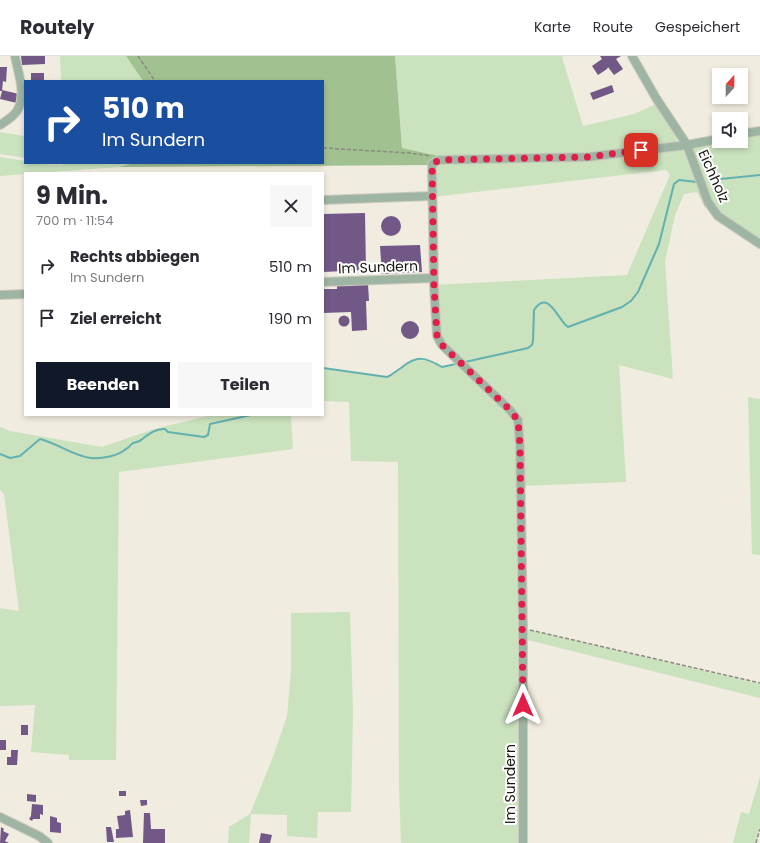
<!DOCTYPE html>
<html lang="de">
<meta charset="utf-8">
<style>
body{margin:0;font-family:Poppins,sans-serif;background:#f7f7f7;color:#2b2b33;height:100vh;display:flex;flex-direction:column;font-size:15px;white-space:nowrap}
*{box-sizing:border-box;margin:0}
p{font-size:13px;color:#7c7c81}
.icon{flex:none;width:22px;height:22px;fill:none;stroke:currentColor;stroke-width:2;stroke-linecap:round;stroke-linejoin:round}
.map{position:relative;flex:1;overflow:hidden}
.drawer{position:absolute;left:24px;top:116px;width:300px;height:244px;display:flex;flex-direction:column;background:#fff;border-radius:0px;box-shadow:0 2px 6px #0003}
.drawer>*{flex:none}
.top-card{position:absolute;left:24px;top:24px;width:300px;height:84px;border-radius:0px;box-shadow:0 2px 6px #0003;background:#1a4fa0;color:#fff;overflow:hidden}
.needle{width:26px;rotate:21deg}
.controls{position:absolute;left:712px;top:12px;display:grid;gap:8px}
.controls a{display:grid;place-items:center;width:36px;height:36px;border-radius:0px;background:#fff;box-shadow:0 2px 6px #0003;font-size:20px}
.pin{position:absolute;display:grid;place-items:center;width:34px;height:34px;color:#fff;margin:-17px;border-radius:8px;box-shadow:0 2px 6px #0006}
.me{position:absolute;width:44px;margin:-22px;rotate:0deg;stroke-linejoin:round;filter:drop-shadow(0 0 3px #0008)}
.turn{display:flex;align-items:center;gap:14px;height:84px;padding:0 12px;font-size:18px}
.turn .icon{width:52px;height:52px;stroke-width:2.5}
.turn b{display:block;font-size:28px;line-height:34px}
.round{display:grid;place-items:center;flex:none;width:42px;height:42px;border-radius:0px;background:#f7f7f7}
.summary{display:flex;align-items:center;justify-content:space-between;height:68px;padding:0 12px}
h1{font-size:24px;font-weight:700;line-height:30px}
.action{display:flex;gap:8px;margin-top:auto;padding:8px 12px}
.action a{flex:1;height:46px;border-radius:0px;background:#111827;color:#fff;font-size:16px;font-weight:700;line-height:46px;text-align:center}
.action a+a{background:#f7f7f7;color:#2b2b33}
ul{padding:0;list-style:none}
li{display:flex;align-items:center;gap:12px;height:52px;padding:0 12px}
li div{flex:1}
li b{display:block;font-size:15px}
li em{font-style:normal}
header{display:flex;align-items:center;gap:24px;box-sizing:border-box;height:56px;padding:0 20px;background:#fff;border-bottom:1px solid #e1e1e2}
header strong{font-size:19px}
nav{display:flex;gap:22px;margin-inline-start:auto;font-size:14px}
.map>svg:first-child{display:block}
.green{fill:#cae2be}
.forest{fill:#a1c290}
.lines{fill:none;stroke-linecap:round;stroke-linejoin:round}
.stream{stroke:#63b0b0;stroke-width:2}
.building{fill:#715886}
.minor-casing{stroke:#cdcabe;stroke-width:10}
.path{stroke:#8c8a80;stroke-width:1.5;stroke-dasharray:4 2;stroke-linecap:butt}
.minor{stroke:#9eb5a3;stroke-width:8}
.route{stroke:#e11d48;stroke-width:7;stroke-dasharray:0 12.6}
.labels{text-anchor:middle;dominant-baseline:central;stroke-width:4;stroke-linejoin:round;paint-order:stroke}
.street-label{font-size:14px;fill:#181712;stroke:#fff}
</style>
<header>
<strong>Routely</strong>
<nav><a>Karte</a><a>Route</a><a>Gespeichert</a></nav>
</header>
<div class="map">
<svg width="760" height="787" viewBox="0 0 760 787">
<rect width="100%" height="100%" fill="#f0ecdf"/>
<path class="green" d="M60,0H126L143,25H61Z
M395,0H564L562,1L583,70L634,58L658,47L678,79L676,86L588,100L439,103V100L402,92Z
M0,76L25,80V102L0,98Z
M760,77V186L719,159L710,145L689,90L719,85H741V80Z
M686,89L710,150L705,152L697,136L684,138L675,159L665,206L673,323L619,309L626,426L522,430L520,364L439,280L434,229L627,219L670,119L666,114L433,141V108L587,102Z
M0,101L25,105V107L63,109V107H134L119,111L0,120Z
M414,304L431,305L442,312L458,309L517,367L522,787H401L399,730L398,406L351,405L349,346L323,345V313L388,321Z
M748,341L760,343V499L752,498Z
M212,359H291L293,393L119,416L116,704H69V699L31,696L35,649L0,650V552L19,555L4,438L0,434V371L10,375L102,391L154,373Z
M350,556L353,655L351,756H318L317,782L287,780V759L251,758L249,787H228L229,771L250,758L273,701L287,660L291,614V557Z
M525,573L760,628V642L524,583Z
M760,721V770L756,787H733L741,756L749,758Z"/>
<path class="forest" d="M126,0H395L402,92L439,100V103L431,109L119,111L134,107H323V25H143Z"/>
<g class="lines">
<path class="stream" d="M711,124L760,119
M465,306L528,292L532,289L533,284L534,254C549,232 558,265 568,271L622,251L631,245L638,236L659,188L674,128L679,124L697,126
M323,312L387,321C392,319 396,315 401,312C417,299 425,301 442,311L456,308
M0,398L10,402L20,400L40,383C57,387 75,401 91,402C102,403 118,400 126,393C129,392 130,389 133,387C136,386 139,386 141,384C148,378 156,372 165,373L168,376L204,381L208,379L210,368L251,359"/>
</g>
<path class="building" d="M21,0H45V8L22,9Z
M600,0H621L616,3L623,13L614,19L608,11L607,13L598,19L592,10L602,3Z
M0,11H7L6,26L3,25L2,35V34L19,38L17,47L0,43L2,35H0Z
M31,17H44V25H31Z
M612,29L614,36L593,44L590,37Z
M365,157L366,214L323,216V158Z
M381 170a10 10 0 1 1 20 0a10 10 0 1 1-20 0Z
M420,189L422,216L382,218L380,190Z
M368,228L369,245H366L367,274L352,275L351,256L323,257V233H337V229Z
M338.5 265a5.5 5.5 0 1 1 11 0a5.5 5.5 0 1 1-11 0Z
M401 274a9 9 0 1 1 18 0a9 9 0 1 1-18 0Z
M21,669H28V679H21Z
M0,684H6V694H0Z
M11,694H18L17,709H7V701H11Z
M119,735H126V740H119Z
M27,738L36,739V746L27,745Z
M140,744H147V749L141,750Z
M32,748L43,749V759L40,758V763H33L32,765L29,763L31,760Z
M130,754L133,781L116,782V773H119L117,760L125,759V755Z
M144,757H150L151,773H165V787H143Z
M50,760L57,762V766L61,767V777L50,776Z
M1,771L4,773L3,775L9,778L5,785L9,787H0Z
M106,771H111L114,786H107Z
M261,777L272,779L270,787H259Z"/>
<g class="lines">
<g class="minor-casing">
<path id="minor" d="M632,0L656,42L687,89L708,146L718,160L760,188
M0,69C6,65 13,61 17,55C27,39 18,17 15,0
M741,78L760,75
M323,144L431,140
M323,226L433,222
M0,239L25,238
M0,761L39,780L48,787
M523,787V572L520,390L518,364L509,353L442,289L437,280L434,231L432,108L439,104L588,101L687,89L719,83"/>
</g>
<path class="path" d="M138,0L155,25
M323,92L410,97L431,100
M530,574L760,627
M756,787L760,773"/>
<use href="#minor" class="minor"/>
</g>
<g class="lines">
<path class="route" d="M523,649L520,390L518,364L508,352L442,289L437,280L434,231L432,108L439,104L588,101L641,94"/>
</g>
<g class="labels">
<g class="street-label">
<text transform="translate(714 120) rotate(66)">Eichholz</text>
<text transform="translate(378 211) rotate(-2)">Im Sundern</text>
<text transform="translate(510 728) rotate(-90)">Im Sundern</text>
</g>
</g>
</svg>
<div class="controls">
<a><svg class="needle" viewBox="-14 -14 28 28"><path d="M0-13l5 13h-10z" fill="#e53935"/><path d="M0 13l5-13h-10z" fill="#7c7c81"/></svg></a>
<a><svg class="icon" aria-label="sound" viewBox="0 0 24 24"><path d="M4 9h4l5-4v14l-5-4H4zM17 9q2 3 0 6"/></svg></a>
</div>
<div class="pin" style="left:641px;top:94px;background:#d93025"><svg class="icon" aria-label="arrive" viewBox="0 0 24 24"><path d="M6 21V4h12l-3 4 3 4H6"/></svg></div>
<svg class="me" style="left:523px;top:649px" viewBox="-20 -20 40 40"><path d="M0-17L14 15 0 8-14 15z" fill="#e11d48" stroke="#fff" stroke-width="4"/></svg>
<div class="top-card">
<div class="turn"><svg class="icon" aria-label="right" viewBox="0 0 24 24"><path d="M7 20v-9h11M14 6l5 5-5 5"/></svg><div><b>510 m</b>Im Sundern</div></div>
</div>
<section class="drawer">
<div class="summary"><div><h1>9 Min.</h1><p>700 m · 11:54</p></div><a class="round"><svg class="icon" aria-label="close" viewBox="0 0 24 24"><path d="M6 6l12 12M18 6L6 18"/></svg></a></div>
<ul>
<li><svg class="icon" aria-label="right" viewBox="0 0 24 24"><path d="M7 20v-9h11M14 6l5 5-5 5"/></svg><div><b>Rechts abbiegen</b><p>Im Sundern</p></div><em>510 m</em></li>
<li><svg class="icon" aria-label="arrive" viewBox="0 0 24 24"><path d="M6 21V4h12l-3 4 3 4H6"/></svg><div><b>Ziel erreicht</b></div><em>190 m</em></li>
</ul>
<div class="action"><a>Beenden</a><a>Teilen</a></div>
</section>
</div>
